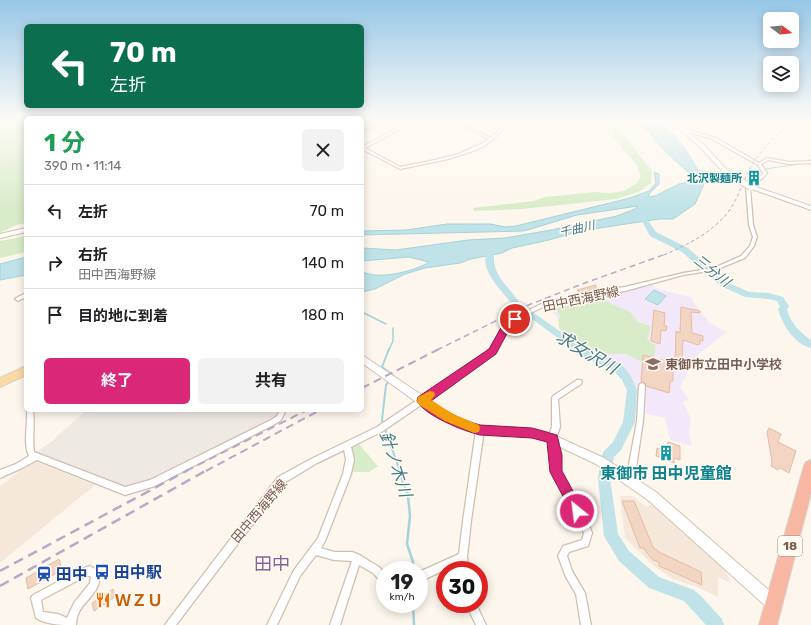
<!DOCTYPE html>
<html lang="ja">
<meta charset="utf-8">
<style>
body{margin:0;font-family:Rubik,"Noto Sans JP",sans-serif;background:#f2f2f2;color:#202124;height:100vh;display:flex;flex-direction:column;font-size:15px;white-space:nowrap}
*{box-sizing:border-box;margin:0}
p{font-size:13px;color:#757577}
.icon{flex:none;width:22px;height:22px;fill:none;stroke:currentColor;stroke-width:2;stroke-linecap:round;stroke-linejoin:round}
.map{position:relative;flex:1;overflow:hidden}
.panel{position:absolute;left:24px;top:116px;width:340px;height:296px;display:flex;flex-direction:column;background:#fff;border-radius:6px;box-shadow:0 2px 10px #0003}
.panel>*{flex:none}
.guide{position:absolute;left:24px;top:24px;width:340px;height:84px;border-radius:6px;box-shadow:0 2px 10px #0003;background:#0b6e4f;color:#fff;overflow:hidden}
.needle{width:26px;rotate:106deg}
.buttons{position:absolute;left:763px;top:12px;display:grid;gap:8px}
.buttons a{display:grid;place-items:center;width:36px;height:36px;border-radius:6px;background:#fff;box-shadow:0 2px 10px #0003;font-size:20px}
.speed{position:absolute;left:376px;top:561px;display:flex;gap:8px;font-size:20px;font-weight:700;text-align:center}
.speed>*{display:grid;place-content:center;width:52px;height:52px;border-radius:50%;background:#fff;box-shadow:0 2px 10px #0003;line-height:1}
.speed small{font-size:10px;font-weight:400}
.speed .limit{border:6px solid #d22;background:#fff;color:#111}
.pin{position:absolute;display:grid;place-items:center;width:34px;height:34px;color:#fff;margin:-17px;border:2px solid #fff;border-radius:50%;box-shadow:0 1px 4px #0007}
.me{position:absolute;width:44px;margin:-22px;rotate:331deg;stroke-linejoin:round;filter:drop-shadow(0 0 3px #0008)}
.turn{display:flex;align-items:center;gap:14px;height:84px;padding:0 20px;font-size:18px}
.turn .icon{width:52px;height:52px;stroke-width:2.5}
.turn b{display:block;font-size:28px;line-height:34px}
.round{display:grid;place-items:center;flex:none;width:42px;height:42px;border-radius:6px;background:#f2f2f2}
.summary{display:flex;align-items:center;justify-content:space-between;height:68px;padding:0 20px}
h1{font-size:24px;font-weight:700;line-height:30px;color:#1e9e55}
.button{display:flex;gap:8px;margin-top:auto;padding:8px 20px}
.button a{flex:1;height:46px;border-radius:6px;background:#db2777;color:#fff;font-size:16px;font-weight:700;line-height:46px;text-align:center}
.button a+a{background:#f2f2f2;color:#202124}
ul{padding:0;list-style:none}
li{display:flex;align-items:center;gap:12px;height:52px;padding:0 20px;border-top:1px solid #e0e0e0}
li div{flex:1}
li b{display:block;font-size:15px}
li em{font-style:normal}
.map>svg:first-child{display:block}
.residential{fill:#f5e8da}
.industrial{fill:#efe9e4}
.education{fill:#f3e8fa}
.green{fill:#d8ecc9}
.water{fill:#bfe3e8;stroke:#a5d3da}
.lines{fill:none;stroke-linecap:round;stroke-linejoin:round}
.stream-far3{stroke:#a5d3da;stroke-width:1}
.stream-far2{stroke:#a5d3da;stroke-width:1.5}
.stream-far1{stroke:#a5d3da;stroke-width:2}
.stream{stroke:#a5d3da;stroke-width:2.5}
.river{fill:#bfe3e8;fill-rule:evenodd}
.building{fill:#f3d5c3;stroke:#e6bba3}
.street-casing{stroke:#d1beb0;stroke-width:2.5}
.secondary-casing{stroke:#d6c0b0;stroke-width:2}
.primary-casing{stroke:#dad1cd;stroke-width:2}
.highway-casing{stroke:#dad1cd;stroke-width:2}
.street{fill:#fff;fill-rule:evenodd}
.secondary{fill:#fff;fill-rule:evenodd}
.primary{fill:#fbd9a5;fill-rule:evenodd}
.highway{fill:#f7b7a3;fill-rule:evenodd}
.rail-far3{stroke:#b9a8c9;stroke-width:1;stroke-dasharray:3.5 2.5;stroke-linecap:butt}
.rail-far2{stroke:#b9a8c9;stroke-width:1.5;stroke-dasharray:6 4;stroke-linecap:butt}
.rail-far1{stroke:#b9a8c9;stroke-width:2;stroke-dasharray:8 5;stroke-linecap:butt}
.rail{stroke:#b9a8c9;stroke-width:2.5;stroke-dasharray:10 6;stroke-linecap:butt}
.secondary-bridge-far1-casing{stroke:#d6c0b0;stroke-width:6;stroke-linecap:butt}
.secondary-bridge-casing{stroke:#d6c0b0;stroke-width:8;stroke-linecap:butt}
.secondary-bridge-far1{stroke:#fff;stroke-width:5}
.secondary-bridge{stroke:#fff;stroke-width:6}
.route{fill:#db2777;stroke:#8e194d}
.slow{fill:#f59e0b}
.labels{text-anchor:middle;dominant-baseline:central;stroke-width:3;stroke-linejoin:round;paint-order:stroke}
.far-culture-label{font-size:11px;font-weight:bold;fill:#0d838f;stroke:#fffaf3;text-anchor:end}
.far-water-label{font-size:12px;font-style:italic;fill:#437c86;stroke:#fffaf3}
.shield{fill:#fffaf3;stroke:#a28b7f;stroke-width:1}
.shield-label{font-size:12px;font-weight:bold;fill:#7a5c4d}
.street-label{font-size:13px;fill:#7a5c4d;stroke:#fffaf3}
.education-label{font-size:13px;font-weight:bold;fill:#785e54;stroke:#fffaf3;text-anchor:start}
.water-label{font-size:14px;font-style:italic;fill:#437c86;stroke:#fffaf3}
.near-culture-label{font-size:16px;font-weight:bold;fill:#0d838f;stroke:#fffaf3}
.near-transit-label{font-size:16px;font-weight:bold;fill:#164399;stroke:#fffaf3;text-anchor:start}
.near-food-label{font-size:16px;font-weight:bold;fill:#c56008;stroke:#fffaf3;text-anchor:start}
.near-water-label{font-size:17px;font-style:italic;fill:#437c86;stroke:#fffaf3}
.near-quarter-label{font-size:18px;fill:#846695;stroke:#fffaf3}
</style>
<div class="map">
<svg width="811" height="625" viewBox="0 0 811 625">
<rect width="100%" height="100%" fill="#fdf6ec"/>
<path class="residential" d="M37,462L95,485L0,563V486L31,463Z
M620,496H632L647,507L650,504L675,523L715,558L726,572L731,583L718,577V597L697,587L673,579L654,566L625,538Z"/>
<path class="industrial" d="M86,410H280L277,415L263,424L156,477L127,487L36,452L50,443Z"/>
<path class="education" d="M649,284L658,289L691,297L701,314L707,318L708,322L727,332L696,356L681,385L680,388L689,399L683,402L691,419L689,431L692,446L670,440L665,418L635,411L637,392L631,380L623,370L604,358L600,354L578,347L573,339L559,328L558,319L549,307L545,304Z"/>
<path class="green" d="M0,122H26V223L16,225L0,233Z
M608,122H613L615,124L652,171L651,183L638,192L616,199L522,209L474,211L473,208L534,201L545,197L594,192L610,193L624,191L637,183L641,176L636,164L612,136L614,131Z
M26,236V252L0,258V241Z
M594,296L630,312L638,322L651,326L649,335H648L647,338L651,343L656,345L654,358L643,355L642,362L626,354H600L593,351L584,349L578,347L573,339L559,328L558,319L561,318L553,304Z
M357,442L378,466L369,472H352L349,469L348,447Z"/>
<path class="water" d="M635,122C641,122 651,120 657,122C675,129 698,167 704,184L695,204L673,219H659L580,231L549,240L512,248L502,253L471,259L460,263L425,268L405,274L375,289L362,292V271C376,281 416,271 429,262L409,257L362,261V248L396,250L468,240L505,238L551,230L617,216L635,209L638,206L577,215L524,231L362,235V231L406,230L447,224H490L506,227L516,226L630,198L649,191L656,183L654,172L659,174V184L649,194V197L655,196L679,184L694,181L690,174L665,151L649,132Z
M26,257V275L0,280V264Z
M654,290L666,296L658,305L645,299Z"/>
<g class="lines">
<path class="stream-far3" d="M805,163L811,164
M766,169L799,164
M697,171L725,173
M731,173L741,172
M750,175H755L761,171"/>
<path class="stream-far2" d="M362,312L386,324
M389,350L393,341V328"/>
<path class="stream-far1" d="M389,349L382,367L394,376
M383,424L382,420L386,385L388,382
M385,429L400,471"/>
<path class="stream" d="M399,470L408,496L410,516L407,544L413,562V570
M413,604L414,625"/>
<path class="river" d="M643,215L645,216L656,232L688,248L727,282L749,292L769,293L783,297L789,306L787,310C791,323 799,332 811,340V348C794,344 782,324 778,309L780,306L777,301L769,299L745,297L721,286L682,252L650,236L640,217Z
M488,248H494L495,250C489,273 508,285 519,302L518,304H512C501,289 477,269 488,248Z
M531,311L568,337L577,346L590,352L606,357L622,365L630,375L637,390L635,422L621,450L614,457L610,478L618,534L629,551L659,577L694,590L701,596L722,619L724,625H706L684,601L649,588L619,561L604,536L598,478L602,455L604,451L613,442L623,422L627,390L622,380L614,371L598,363L582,358L571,350L562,341L528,316L526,314Z"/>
</g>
<path class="building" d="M596,285V290L581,293L577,290Z
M681,307L700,311V313L691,312L692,333L703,336V341L700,340V344L698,345L683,340L682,363L675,361L676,331L680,333Z
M654,310L665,313L664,326H667L666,331L661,330L660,344L651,341Z
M643,355L673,363V381H670L669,393L646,386L645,383L641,382Z
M769,428L781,434L778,442L796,451L789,473L780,468L778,470L771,466L772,462L767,432Z
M668,442L680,446V460L674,458V463L656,456L657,448L666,451Z
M622,501H634L653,547L659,552L701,572L702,585L659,566V562L653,560L646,552L644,548H640Z
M59,559L62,570L28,589L26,578Z
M113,589L115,597L94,611L92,603Z"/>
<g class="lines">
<g class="street-casing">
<path id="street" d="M392,122H417L410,124L365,148L400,167L435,160L459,154L481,144L489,139L454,122H457L491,138L508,122H511L492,140L484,146L473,151L448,159L400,169L362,149V147L406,124L393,123Z
M696,122H700L687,128L693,131L716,138L759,163L767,158L789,162L811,161V163L789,164L768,160L761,164L767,173C763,180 755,182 750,187L753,225L757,237L754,246L745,258L715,270L683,275L625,291L597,295L547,305L517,320L508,327L494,353L482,363L383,431L351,447L354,459L351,474L325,541L321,548L334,552H352L360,555L361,556L379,567L385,573V585L382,583L373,573L359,565L340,625H330L352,561L334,560L316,555L300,576L277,625H267L294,570L318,538L343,474L346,459L344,450L317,463L284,483L176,625H165L167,622L278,477L311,459L377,427L478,359L490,349L504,325L513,318L543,303L597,291L625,287L683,273L714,268L741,256L750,246L753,237L749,225L746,187C751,181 759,180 763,173L758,165L719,143L710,138L691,133L684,129V127H677L676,126L677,125H687Z
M26,293V297L18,301L15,299L16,298Z
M577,380H581L582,382L581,384L558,399L560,427L556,438L559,455L560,471L586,518L592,533L588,546L569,552L567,556L572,571L585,593L591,625H581L576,594L566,577L558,556L563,546L582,540L584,533L580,524L552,472L551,455L548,438L552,427V398L553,396Z
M642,383L644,384L645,386L643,421L634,481L633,484L630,485L627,484L626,481L637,421L639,386L640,384Z
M27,410H33C35,424 32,438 34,452L125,487L150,480L271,420L277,416L280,410H286L281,420L275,424L155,486L125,495L37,460L22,468L0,478V470L16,464L29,456C23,445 28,424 27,410Z
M480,427L483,428L484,430L471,521L467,557L469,570H459V563L419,582V572L459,554L463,521L476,430L477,428Z
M90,566L98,571C105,588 86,599 79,612C77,616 76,621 76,625C64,625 46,625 36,618L31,598L33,595L82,569ZM86,576H89L91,577L90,583L74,603L67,618L58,614L43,612L41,600Z
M466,604H476L486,625H476Z"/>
</g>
<g class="secondary-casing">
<path id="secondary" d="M671,122H675L703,144L727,170V172H723L699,146Z
M749,186H753L811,206V210L749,188Z
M26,228V232L0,238V234Z
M362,355L441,408L463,421L480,426L532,429L547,432L604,458L656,492L779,599L781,604L779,609L774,611L769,609L648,500L596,464L545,440L532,437L480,434L456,427L433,414L362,363Z"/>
</g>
<g class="primary-casing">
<path id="primary" d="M379,122H384L362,133V130Z
M26,366V375L0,387V378Z"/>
</g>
<g class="highway-casing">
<path id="highway" d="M811,460V493L777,625H759L804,466L806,462Z"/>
</g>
<use href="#street" class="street"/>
<use href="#secondary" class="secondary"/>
<use href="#primary" class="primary"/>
<use href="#highway" class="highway"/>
<path class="rail-far3" d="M664,255C686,245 706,236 723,218C736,205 740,188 748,172C757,153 776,135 793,122"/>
<path class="rail-far2" d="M437,350L526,306L582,284L666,254"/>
<path class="rail-far1" d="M362,388L439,349
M186,471L307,410
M206,471L320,410"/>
<path class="rail" d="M0,571L188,470
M0,586L207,470"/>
<g class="secondary-bridge-far1-casing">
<path id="secondary-bridge-far1" d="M725,171L741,181"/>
</g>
<g class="secondary-bridge-casing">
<path id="secondary-bridge" d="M739,180L751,187"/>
</g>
<use href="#secondary-bridge-far1" class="secondary-bridge-far1"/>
<use href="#secondary-bridge" class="secondary-bridge"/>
</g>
<linearGradient id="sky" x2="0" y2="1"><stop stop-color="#97c7e8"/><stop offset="0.58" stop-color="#fefbf6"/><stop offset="1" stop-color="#fefbf6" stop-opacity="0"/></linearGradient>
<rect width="811" height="209" fill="url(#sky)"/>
<path class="route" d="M515,316L519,319L510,328L496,354L431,401C446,412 462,420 480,425L532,428L557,435L562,455V471L584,511L582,515L577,517L573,515L550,472L547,442L532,438L480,435C464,431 425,416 417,401L418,397L489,349L503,324Z"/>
<path class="slow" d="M430,391L434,392L435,395L431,400L453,414L479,425L480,428L479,432L474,433L445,421L418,404L417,401L418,397Z"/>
<defs>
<g id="building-bare" transform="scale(1.2)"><path d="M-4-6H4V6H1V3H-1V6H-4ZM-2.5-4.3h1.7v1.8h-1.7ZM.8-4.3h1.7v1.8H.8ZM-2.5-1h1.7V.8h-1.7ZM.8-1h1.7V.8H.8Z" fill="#0f9aa8" stroke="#fffaf3" stroke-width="2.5" paint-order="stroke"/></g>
<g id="school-bare" transform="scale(1.2)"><path d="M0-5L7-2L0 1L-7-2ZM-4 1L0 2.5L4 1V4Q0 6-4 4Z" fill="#8d6e63" stroke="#fffaf3" stroke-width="2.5" paint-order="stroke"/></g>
<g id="bus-bare" transform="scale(1.2)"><path d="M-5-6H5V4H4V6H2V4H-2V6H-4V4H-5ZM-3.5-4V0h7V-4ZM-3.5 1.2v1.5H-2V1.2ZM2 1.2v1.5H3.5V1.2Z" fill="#1a4fb4" stroke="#fffaf3" stroke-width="2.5" paint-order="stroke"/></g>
<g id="station-bare" transform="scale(1.2)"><path d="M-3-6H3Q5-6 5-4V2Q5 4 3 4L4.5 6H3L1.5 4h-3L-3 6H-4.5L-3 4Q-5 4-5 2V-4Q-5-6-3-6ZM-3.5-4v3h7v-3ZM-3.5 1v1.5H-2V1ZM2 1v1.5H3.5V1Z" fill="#1a4fb4" stroke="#fffaf3" stroke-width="2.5" paint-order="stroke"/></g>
<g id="restaurant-bare" transform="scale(1.2)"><path d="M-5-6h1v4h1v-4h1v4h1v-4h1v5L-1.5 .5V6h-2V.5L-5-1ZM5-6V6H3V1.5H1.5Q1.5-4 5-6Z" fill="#e8710a" stroke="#fffaf3" stroke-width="2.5" paint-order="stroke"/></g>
</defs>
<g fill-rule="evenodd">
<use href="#building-bare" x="754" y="178"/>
<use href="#school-bare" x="653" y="364"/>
<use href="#building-bare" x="666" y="453"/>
<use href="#bus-bare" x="102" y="572"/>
<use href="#station-bare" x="44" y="574"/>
<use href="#restaurant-bare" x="103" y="600"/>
</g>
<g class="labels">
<g class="far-culture-label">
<text x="742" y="178">北沢製麺所</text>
</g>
<g class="far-water-label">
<text transform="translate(577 229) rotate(-13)">千曲川</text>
</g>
<rect class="shield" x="778" y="536" width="24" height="20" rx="3"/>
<g class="shield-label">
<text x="790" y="546">18</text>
</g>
<g class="street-label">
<text transform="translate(581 299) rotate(-12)">田中西海野線</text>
<text transform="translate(259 511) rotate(-50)">田中西海野線</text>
</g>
<g class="education-label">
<text x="665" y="364">東御市立田中小学校</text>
</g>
<g class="water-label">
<text transform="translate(712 271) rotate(38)">三分川</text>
</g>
<g class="near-culture-label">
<text x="666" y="473">東御市 田中児童館</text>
</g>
<g class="near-transit-label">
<text x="114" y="572">田中駅</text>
<text x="56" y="574">田中</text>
</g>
<g class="near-food-label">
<text x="115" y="600">ＷＺＵ</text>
</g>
<g class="near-water-label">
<text transform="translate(587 352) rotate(31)">求女沢川</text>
<text transform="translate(396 464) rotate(72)">針ノ木川</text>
</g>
<g class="near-quarter-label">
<text x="272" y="564">田中</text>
</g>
</g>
</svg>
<div class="buttons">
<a><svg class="needle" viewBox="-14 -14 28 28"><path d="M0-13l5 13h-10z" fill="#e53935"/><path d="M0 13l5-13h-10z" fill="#757577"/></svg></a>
<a><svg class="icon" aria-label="layers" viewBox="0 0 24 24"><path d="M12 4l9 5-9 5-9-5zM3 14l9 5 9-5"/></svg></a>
</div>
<div class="speed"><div>19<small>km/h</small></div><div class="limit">30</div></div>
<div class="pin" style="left:515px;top:319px;background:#d93025"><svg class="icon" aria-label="arrive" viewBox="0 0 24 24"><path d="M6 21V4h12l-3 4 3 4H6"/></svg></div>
<svg class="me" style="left:577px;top:511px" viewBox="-20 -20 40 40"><circle r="17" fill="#db2777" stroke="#fff" stroke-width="3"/><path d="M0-11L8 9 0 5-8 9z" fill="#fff"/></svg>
<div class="guide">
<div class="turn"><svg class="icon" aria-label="left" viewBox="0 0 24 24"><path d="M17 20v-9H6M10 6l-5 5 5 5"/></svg><div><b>70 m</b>左折</div></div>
</div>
<section class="panel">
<div class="summary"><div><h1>1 分</h1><p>390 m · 11:14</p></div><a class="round"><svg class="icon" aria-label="close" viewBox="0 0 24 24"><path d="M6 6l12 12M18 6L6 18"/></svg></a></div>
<ul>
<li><svg class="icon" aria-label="left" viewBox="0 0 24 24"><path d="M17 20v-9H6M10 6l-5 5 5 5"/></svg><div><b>左折</b></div><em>70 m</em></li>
<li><svg class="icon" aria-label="right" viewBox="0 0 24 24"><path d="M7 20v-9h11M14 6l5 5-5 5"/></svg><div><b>右折</b><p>田中西海野線</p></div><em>140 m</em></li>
<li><svg class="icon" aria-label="arrive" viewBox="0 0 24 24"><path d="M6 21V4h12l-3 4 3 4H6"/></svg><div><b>目的地に到着</b></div><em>180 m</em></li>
</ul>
<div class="button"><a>終了</a><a>共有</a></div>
</section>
</div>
